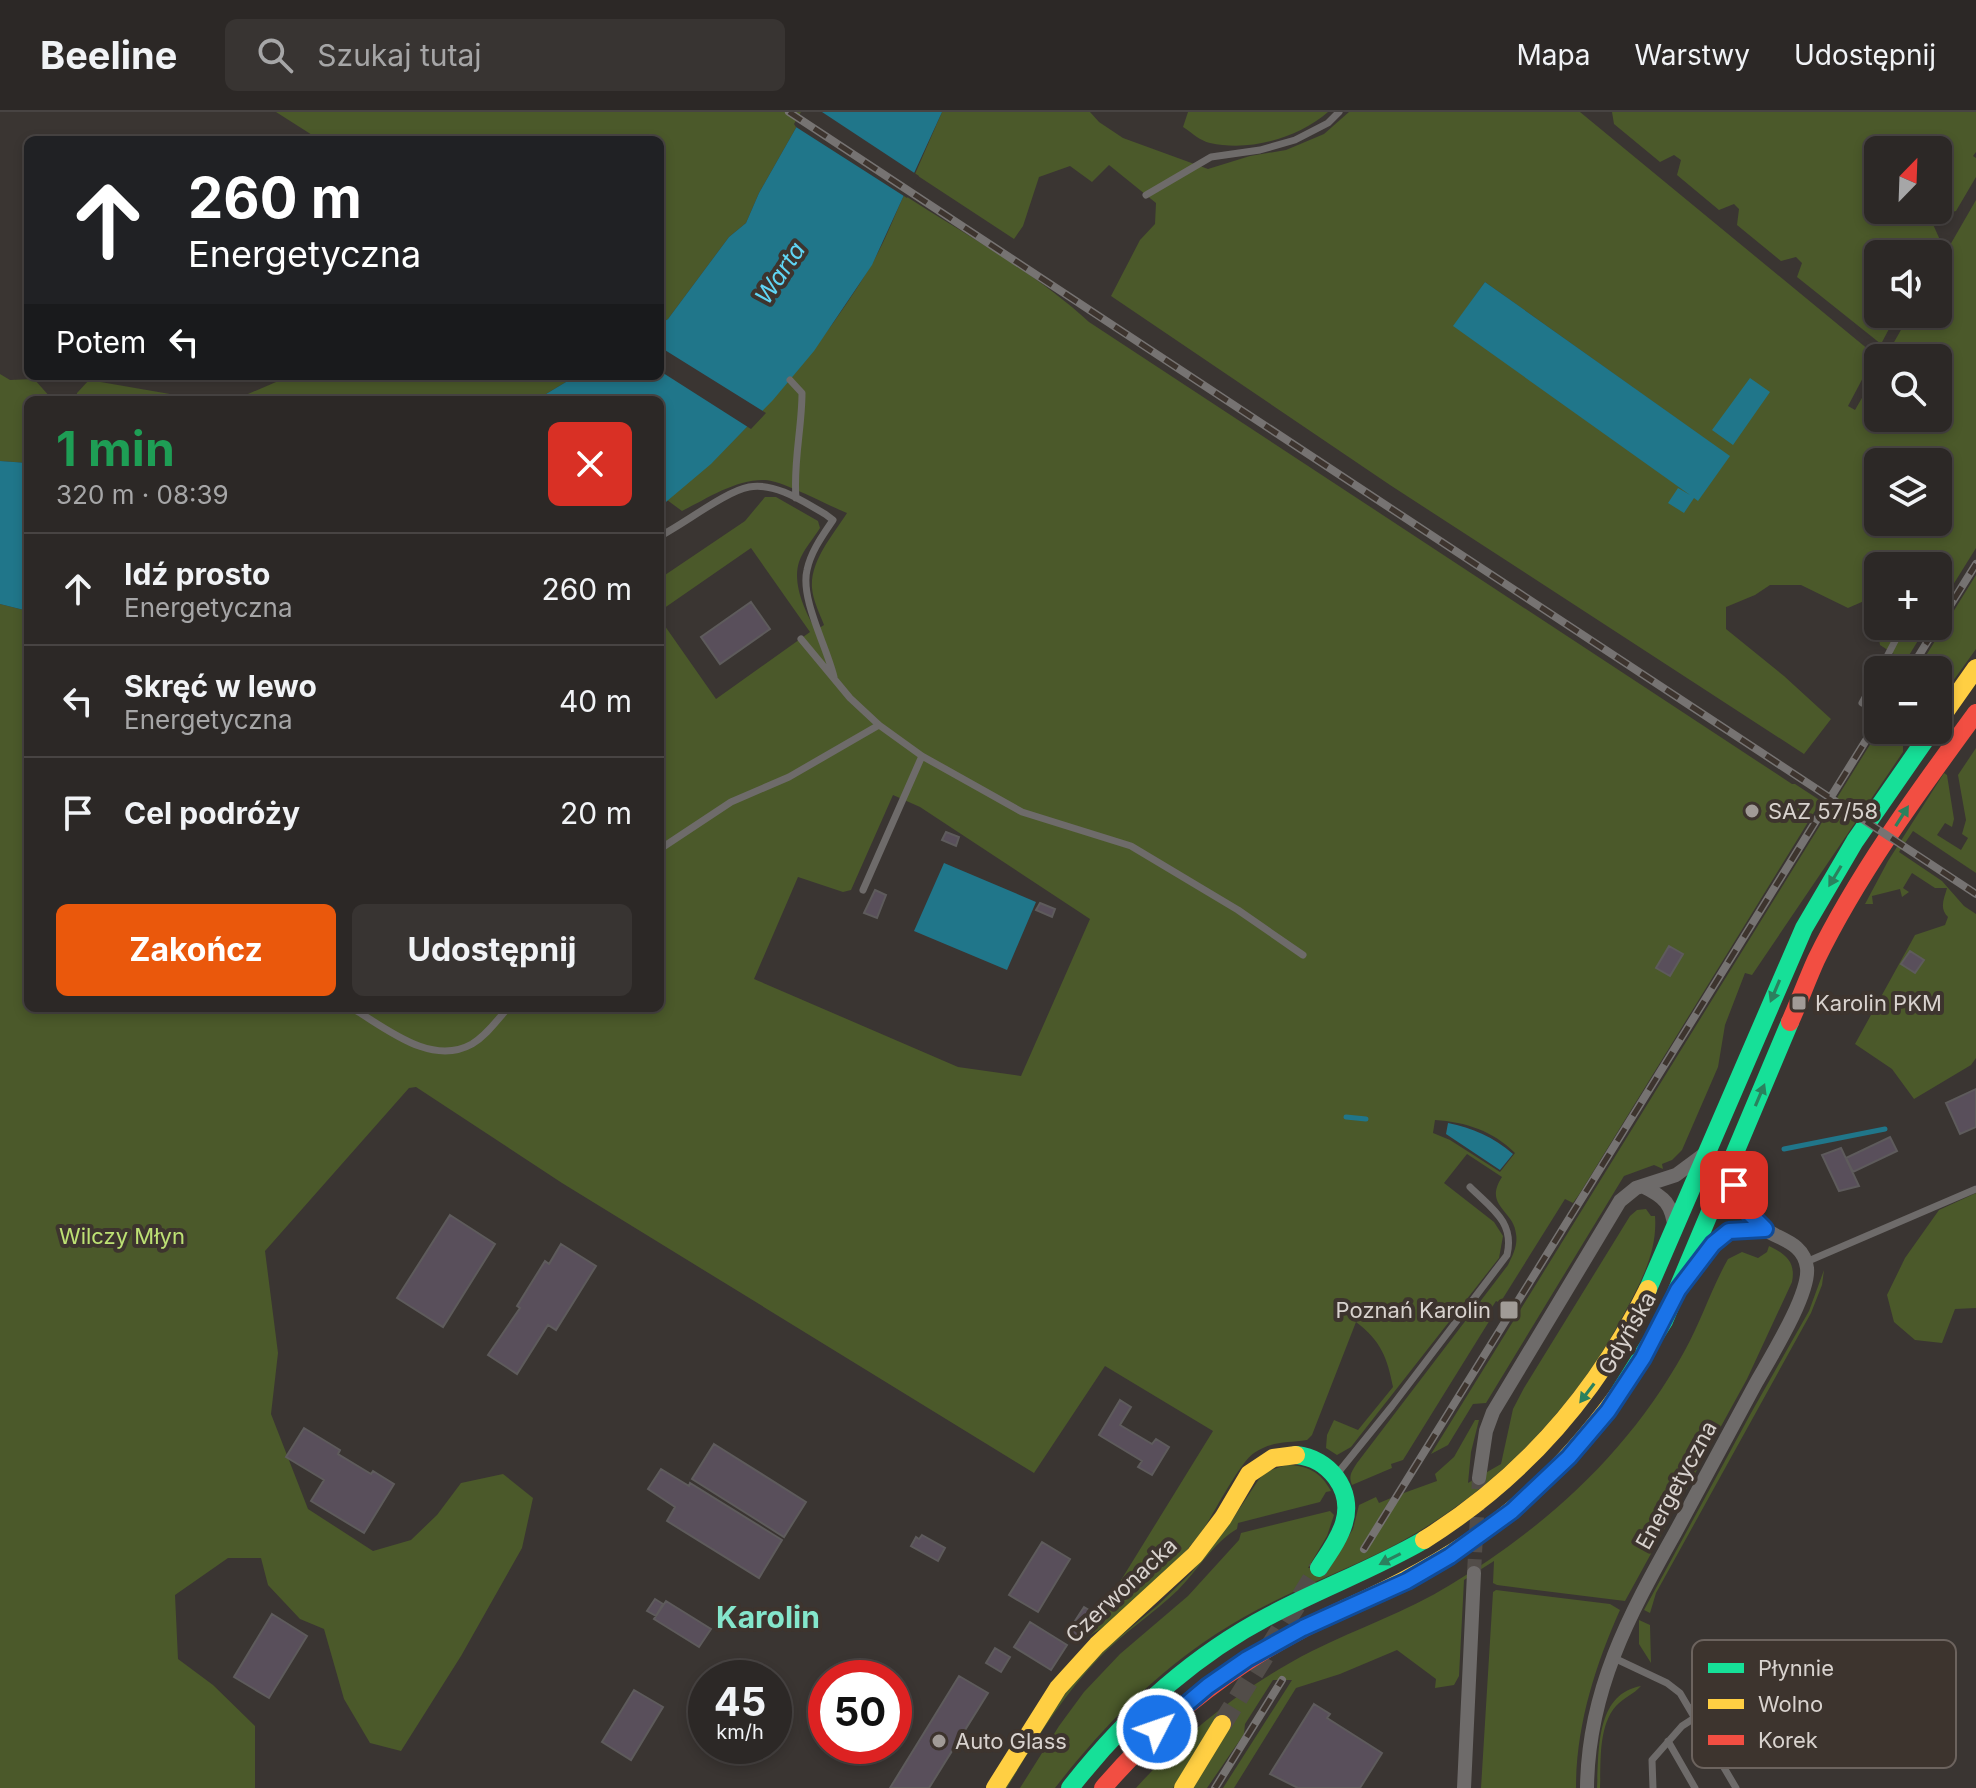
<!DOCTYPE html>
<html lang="pl">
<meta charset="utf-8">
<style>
body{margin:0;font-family:Inter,sans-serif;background:#383432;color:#f1f3f6;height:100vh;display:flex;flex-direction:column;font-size:30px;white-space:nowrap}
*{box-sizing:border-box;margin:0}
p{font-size:26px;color:#a6a6a7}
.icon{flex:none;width:44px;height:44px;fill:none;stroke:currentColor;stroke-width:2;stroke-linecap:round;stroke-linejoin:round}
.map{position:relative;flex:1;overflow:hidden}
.sheet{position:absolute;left:24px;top:284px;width:640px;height:616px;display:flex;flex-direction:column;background:#2c2826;border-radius:12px;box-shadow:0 4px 12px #0003,0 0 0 2px #484443}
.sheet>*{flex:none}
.hud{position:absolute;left:24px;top:24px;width:640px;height:244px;border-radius:12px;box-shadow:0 4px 12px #0003,0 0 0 2px #484443;background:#202124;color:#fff;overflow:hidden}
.needle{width:52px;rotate:23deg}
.buttons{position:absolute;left:1864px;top:24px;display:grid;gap:16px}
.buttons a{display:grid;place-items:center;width:88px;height:88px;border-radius:12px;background:#2c2826;box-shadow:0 4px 12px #0003,0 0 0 2px #484443;font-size:40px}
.speed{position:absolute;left:688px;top:1548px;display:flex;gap:16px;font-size:40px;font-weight:700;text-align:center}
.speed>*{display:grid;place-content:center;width:104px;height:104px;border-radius:50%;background:#2c2826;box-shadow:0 4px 12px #0003,0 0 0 2px #484443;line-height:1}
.speed small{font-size:20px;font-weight:400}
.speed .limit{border:12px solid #d22;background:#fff;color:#111}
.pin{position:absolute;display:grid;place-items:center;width:68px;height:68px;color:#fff;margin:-34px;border-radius:16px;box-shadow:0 4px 12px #0006}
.me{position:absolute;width:88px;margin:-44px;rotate:49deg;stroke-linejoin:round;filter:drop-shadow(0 0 6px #0008)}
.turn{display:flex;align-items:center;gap:28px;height:168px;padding:0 32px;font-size:36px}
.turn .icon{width:104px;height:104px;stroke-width:2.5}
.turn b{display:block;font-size:56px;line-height:68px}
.then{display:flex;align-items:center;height:76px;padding:0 32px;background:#0003;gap:16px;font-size:30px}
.round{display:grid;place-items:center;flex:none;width:84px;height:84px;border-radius:12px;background:#383432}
.head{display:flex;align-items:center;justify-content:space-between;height:136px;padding:0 32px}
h1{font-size:48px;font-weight:700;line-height:60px;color:#1e9e55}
.cta{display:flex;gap:16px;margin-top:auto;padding:16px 32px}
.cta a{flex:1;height:92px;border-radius:12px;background:#ea580c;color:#fff;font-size:32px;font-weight:700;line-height:92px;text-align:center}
.cta a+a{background:#383432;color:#f1f3f6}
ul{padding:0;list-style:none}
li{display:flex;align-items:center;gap:24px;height:112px;padding:0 32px;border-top:2px solid #484443}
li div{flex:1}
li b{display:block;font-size:30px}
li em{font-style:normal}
header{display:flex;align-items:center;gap:48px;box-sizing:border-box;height:112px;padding:0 40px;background:#2c2826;border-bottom:2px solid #484443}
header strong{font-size:38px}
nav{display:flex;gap:44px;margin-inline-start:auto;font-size:28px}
.search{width:560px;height:72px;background:#383432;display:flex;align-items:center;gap:20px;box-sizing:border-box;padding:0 28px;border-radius:12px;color:#a6a6a7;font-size:30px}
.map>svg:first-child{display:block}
.green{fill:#4b592a;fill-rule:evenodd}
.water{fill:#20768a}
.pier{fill:#3a3532}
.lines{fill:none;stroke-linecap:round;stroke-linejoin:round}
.stream{stroke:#20768a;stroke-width:5}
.building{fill:#594f5b;stroke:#5e5b5c;stroke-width:2}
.street-tunnel{stroke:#524d49;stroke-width:14;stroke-dasharray:14 7;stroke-linecap:butt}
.secondary-tunnel{stroke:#524d49;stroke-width:20;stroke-dasharray:20 10;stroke-linecap:butt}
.lane{stroke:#6e6b6a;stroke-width:7}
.street{stroke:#6e6b6a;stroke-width:14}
.fast{stroke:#16e098;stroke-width:18}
.slow{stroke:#ffcf43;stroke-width:18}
.jam{stroke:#f24e42;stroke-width:18}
.rail-casing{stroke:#767372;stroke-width:8}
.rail{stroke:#3d342e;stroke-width:5;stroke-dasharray:15;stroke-linecap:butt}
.oneway{fill:#2b815e}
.route-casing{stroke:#114b97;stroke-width:20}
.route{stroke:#1a73e8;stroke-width:14}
.poi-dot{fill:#a19b97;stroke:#3d342e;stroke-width:3}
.labels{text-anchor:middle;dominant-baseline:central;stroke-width:8;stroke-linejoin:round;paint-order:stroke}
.poi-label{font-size:22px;fill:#d8d2ce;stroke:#3d342e;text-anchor:start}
.park-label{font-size:22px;fill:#bde174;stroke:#3d342e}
.street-label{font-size:22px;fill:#d8d2ce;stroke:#3d342e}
.water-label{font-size:24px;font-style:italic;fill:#60d6f5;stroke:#3d342e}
.district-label{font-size:30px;font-weight:bold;fill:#84e6cc;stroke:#3d342e}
.key{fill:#3d342e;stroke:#6c635e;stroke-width:2}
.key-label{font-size:22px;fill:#d8d2ce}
</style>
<header>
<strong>Beeline</strong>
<div class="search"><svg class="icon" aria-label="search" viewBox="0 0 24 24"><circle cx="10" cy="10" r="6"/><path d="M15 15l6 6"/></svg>Szukaj tutaj</div>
<nav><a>Mapa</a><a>Warstwy</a><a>Udostępnij</a></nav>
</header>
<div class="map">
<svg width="1976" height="1676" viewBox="0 0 1976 1676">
<rect width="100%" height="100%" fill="#3a3532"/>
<path class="green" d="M276,0H805L759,81L746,111L729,125L668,207L660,212V28H320Z
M942,0H1090L1099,10L1123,26L1208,57L1250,44L1286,38L1324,22L1349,0H1580L1875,243L1848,294L1855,298L1878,258V306H1938V246H1885L1910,202H1938V154L1976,88V436L1938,497V454H1878V514H1927L1900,558L1897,544L1880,533L1871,486L1848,496L1801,473H1770L1755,483L1726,495V517L1784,564L1831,607L1804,642L1390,373L1111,184L1140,128L1155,112L1156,91L1109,53L1092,70L1070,54L1039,65L1023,114L1014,127L915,62ZM1485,170L1729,344L1698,388L1454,214ZM1878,350H1938V410H1878Z
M1188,0H1328C1298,26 1250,40 1210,31C1200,29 1191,20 1183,15Z
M1612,0H1976V40L1973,44L1976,46V65L1956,99L1937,104L1932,110L1940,128L1932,142H1878V202H1897L1881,232L1797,165L1802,151L1796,145L1781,149L1737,113L1739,97L1734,92L1719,98L1677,63L1681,48L1674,43L1660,50L1614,12ZM1878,38H1938V98H1878Z
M904,83C966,123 1036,161 1089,210L1792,672H1795L1821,689L1580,1081L1573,1091L1565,1087L1500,1191L1496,1189L1489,1200L1493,1203L1403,1348L1391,1352L1392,1356L1352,1373C1348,1364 1352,1359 1357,1351L1508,1153C1513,1143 1518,1133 1516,1122C1514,1098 1483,1094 1502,1065L1467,1042L1444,1071L1494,1110L1503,1124L1499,1146L1351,1335L1337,1343L1326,1336L1327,1323L1334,1308L1358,1318L1393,1275C1387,1245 1381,1229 1356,1210L1312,1323L1307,1328C1287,1331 1271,1329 1254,1341C1241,1349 1216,1397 1206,1413C1184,1447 1116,1514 1079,1529L1089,1520L1213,1319L1105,1254L1034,1361L562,1071L416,975L409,976L265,1139L278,1241L271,1302L308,1397L373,1439L411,1428L437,1403L461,1371L503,1362L533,1386L522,1436L461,1544L401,1639L370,1631L344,1587L324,1517L300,1507L268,1473L261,1446H228L175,1483L178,1547L213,1573L255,1614V1676H0V492L28,499V896H660V507L716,587L810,520L751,436L660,499V463L662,465L745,409L765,385H776L818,409L820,416C814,426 803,438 799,450C792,471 805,500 816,518L824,513C820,502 813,489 812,476C810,449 833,423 847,401C829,394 781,368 765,368C736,367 706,387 682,399L667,388C748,322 816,244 870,155C884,132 893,107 904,83ZM893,683L920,695L1090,807L1021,964L958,955L754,867L798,765L843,780L851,778ZM1435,1008C1466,1010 1493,1019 1515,1041L1500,1060L1450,1028L1433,1021Z
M0,262L10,268L34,267L51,286L28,288V351L0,349Z
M290,264H576L536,288H76L77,281L89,268L193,286L234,288Z
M1976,463V537L1938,590V558H1917Z
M1879,618H1900L1897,623L1903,630V640L1752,863L1745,861L1725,913L1718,955L1682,1038L1672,1048L1662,1052L1663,1057L1654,1053L1624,1064L1486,1291L1473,1292L1448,1333L1431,1342Z
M1976,636V761L1913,719L1899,740L1942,769L1964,794L1976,802V946L1971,953L1914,987L1892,957L1855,932L1915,823L1945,813L1948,805C1939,796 1944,787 1947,776H1935L1912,761L1903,776L1909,780L1902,785L1900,777L1872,784L1873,792H1865L1888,749L1944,661L1947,663L1954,707L1952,715L1945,711L1937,723L1961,738L1968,726L1962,722L1966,708L1958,663Z
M1976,1081V1196L1955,1197L1942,1231L1915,1228L1894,1210L1887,1183L1905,1146L1939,1098Z
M1646,1097L1651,1104H1655C1658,1143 1637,1177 1619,1211C1568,1305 1484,1387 1389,1436C1331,1465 1270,1486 1216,1522C1153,1563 1101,1617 1055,1676H1020L1059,1614L1084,1580L1120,1542L1188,1484L1239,1428L1241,1421L1330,1399L1334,1403L1327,1424L1308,1456L1330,1455L1353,1417L1359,1393L1376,1385L1379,1391L1391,1386L1360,1437H1368L1401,1382L1437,1369L1435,1362L1454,1345L1475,1308H1479L1471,1340L1468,1371L1501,1352L1513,1297L1524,1276L1630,1104L1637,1098Z
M1769,1134C1786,1142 1796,1150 1792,1170L1747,1267L1625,1489L1497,1473L1493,1471L1494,1449L1464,1468L1459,1564L1454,1573L1435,1576L1436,1567L1397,1538L1340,1562L1296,1576L1234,1676H1223L1292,1568H1273L1245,1612L1244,1622L1207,1676H1193L1211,1613L1173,1676H1136C1186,1620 1245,1573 1312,1539C1358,1516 1406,1500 1450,1473C1547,1414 1628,1341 1684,1240C1701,1210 1711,1177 1728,1147L1742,1140L1758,1146L1767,1140Z
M1824,1158L1822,1173L1811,1201L1656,1481L1650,1501L1644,1498L1751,1301L1809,1199Z
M1286,1353C1307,1353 1321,1360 1331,1379L1326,1380L1320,1390L1238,1411L1237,1417C1213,1431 1197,1459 1178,1478C1153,1502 1123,1521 1099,1546C1062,1585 1034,1630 1007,1676H1005L1047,1607L1073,1571L1111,1532L1158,1493L1191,1461L1230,1411L1259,1367L1266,1360Z
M1496,1478L1610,1492L1620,1498C1595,1554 1576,1614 1576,1676H1481L1493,1480Z
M1639,1508L1650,1513L1651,1551L1639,1532Z
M1641,1574C1634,1582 1623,1586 1616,1594C1598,1614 1601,1651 1600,1676H1597C1599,1640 1595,1582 1641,1574Z"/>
<path class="water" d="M805,0H942L872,153L814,239L773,288L711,352L660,395V288H536L576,264H660V212L668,207L729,125L746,111L759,81Z
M1485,170L1730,344L1698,389L1694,386L1684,401L1668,391L1678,376L1690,383L1453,214Z
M1750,266L1770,280L1733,333L1712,318Z
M0,349L28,351V499L0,492Z
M944,751L1036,790L1007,858L914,819Z
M1448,1011C1472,1016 1494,1025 1513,1042L1500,1058L1446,1022Z"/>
<path class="pier" d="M801,0H822L919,64L907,86L796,15L794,12Z
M660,235L766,301L751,317L660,259Z"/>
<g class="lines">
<path class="stream" d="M1346,1005L1366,1007
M1784,1037L1885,1017"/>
</g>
<path class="building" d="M751,490L770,517L720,552L701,525Z
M946,720L959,725L956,734L942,728Z
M875,778L886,783L877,806L864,801Z
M1040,791L1055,797L1052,805L1036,798Z
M1669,834L1683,842L1670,864L1656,856Z
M1910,839L1924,848L1915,861L1901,852Z
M1976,977V1015L1960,1022L1946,991Z
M1890,1025L1897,1039L1853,1060L1846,1046Z
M1841,1036L1859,1074L1839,1079L1822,1043Z
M450,1103L495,1132L443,1215L397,1186Z
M561,1132L596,1154L556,1218L548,1213L517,1262L488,1243L520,1196L517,1194L545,1149L549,1152Z
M1120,1288L1131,1295L1120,1313L1152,1332L1156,1327L1169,1335L1152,1363L1138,1355L1142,1349L1099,1323Z
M304,1316L340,1338L338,1342L371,1362L373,1359L394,1372L364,1421L311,1389L324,1368L286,1345Z
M714,1332L806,1390L784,1425L692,1367Z
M661,1357L689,1374L690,1371L782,1428L759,1466L667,1409L675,1395L648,1377Z
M922,1423L945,1436L938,1449L911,1434L916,1425L919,1427Z
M1042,1430L1070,1447L1038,1500L1009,1483Z
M1146,1451L1155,1457L1149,1466L1140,1460Z
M655,1487L663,1492L656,1504L647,1499Z
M666,1489L711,1517L699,1535L654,1507Z
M1084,1495L1094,1501L1076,1529L1066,1523Z
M272,1502L307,1524L269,1586L234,1565Z
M1030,1510L1067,1533L1051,1558L1014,1535Z
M995,1536L1010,1545L1001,1560L986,1551Z
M959,1564L988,1581L929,1676H890Z
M634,1578L663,1595L631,1648L602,1630Z
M1314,1592L1330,1602L1327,1606L1382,1641L1360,1676H1298L1270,1662Z"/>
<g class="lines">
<path class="street-tunnel" d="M1474,1461L1479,1366"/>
<path class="secondary-tunnel" d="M1222,1612L1319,1456"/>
<path class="lane" d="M1146,83L1211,45L1260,38L1295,28L1328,11L1339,0
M790,268L802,281C802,316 793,350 796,386
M660,424C684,412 726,379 749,375C775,370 804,390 825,402L833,408C823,423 811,439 807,458C800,487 827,535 834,565
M801,527L850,586L879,613L922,644
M1880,558L1895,529
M1862,591L1878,562
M660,737L731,690L789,665L879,613
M863,778L922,644L1022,700L1131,734L1238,798L1303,843
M352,896C386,916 431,955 472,932C487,923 497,908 508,896
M1806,1150L1976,1077
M1337,1362L1392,1294L1507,1143C1515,1110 1491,1096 1470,1075
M1614,1546L1667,1571L1680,1581L1736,1676
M1691,1596L1755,1563
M1668,1629L1695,1676
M1653,1676L1652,1648L1682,1614L1696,1605"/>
<path class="street" d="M1642,1074C1665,1085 1672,1092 1675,1118
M1686,1169L1724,1122L1738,1117H1765
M1479,1366L1486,1319L1493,1300L1620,1089L1636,1076L1676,1063L1707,1040
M1464,1676L1474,1461
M1587,1676C1588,1579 1629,1503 1675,1421C1702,1371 1729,1321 1756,1271C1770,1246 1810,1182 1807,1156C1804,1131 1781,1128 1764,1117C1757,1111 1748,1103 1743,1095C1734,1084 1733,1069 1730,1055"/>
<path class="fast" d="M1648,1177L1804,816L1855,729L1932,618
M1617,1284L1664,1209L1790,910
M1296,1343C1329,1346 1354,1378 1344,1411C1339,1428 1328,1442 1319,1456
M1070,1676C1125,1606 1189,1546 1269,1504C1319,1477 1374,1457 1424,1428"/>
<path class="slow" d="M1938,610L1976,556
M1424,1428C1523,1366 1597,1282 1648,1177
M1344,1497C1464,1444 1539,1390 1617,1284
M995,1676L1058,1576L1097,1533L1195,1443L1223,1406L1249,1362L1273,1346L1296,1343
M1183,1676L1222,1612"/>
<path class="jam" d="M1790,910C1799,890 1807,868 1816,848C1859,760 1919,679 1976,601
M1103,1676C1171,1597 1249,1539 1344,1497"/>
<g class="rail-casing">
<path id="rail" d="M789,0L1976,782
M1938,513L1976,452
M1910,558L1937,514
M1364,1437L1878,609
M1215,1676L1282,1568"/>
</g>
<use href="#rail" class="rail"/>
</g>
<defs><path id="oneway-solid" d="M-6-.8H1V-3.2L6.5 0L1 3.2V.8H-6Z" transform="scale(2)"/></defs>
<g class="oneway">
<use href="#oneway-solid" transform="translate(1902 704) rotate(-58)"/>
<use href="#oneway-solid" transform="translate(1835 764) rotate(121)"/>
<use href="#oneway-solid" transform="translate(1775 879) rotate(113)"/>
<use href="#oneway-solid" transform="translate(1760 983) rotate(-67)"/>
<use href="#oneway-solid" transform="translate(1587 1281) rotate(127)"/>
<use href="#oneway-solid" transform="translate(1390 1447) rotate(153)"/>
</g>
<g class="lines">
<g class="route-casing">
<path id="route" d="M1157,1617L1208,1574L1247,1547L1303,1516L1407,1469L1450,1444L1512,1399L1569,1345L1608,1299L1643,1246L1678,1178L1713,1132L1729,1119L1765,1117L1743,1095L1734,1073"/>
</g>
<use href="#route" class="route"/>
</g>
<g class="poi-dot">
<circle cx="1752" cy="699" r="8"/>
<rect x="1791" y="883" width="16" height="16" rx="4"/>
<rect x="1499" y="1188" width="20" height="20" rx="4"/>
<circle cx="939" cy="1629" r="8"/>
</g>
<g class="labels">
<g class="poi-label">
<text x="1768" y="699">SAZ 57/58</text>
<text x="1815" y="891">Karolin PKM</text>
<text x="1491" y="1198" text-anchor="end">Poznań Karolin</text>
<text x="955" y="1629">Auto Glass</text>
</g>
<g class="park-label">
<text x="122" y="1124">Wilczy Młyn</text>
</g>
<g class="street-label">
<text transform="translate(1627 1221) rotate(-60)">Gdyńska</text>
<text transform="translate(1676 1373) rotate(-61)">Energetyczna</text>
<text transform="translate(1121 1478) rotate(-43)">Czerwonacka</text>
</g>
<g class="water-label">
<text transform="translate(780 161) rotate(-56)">Warta</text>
</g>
<g class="district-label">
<text x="768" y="1505">Karolin</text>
</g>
</g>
<rect x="1692" y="1528" width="264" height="128" rx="12" class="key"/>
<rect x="1708" y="1551" width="36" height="10" fill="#16e098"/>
<rect x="1708" y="1587" width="36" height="10" fill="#ffcf43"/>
<rect x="1708" y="1623" width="36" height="10" fill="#f24e42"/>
<g class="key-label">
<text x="1758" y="1564">Płynnie</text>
<text x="1758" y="1600">Wolno</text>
<text x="1758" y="1636">Korek</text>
</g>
</svg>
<div class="buttons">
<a><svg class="needle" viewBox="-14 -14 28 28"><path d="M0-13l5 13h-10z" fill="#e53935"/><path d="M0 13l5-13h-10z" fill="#a6a6a7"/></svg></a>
<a><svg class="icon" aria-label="sound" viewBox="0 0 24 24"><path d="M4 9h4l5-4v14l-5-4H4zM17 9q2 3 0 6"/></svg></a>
<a><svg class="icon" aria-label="search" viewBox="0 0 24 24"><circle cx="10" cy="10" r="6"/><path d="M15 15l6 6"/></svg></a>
<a><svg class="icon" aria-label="layers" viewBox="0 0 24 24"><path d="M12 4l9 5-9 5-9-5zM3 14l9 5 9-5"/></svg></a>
<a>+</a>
<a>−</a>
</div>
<div class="speed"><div>45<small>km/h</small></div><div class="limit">50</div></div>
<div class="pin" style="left:1734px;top:1073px;background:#d93025"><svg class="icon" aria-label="arrive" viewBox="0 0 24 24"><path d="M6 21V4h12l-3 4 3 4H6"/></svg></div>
<svg class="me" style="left:1157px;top:1617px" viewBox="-20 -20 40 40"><circle r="17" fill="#1a73e8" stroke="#fff" stroke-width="3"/><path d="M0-11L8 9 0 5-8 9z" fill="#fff"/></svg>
<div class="hud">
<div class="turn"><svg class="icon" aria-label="ahead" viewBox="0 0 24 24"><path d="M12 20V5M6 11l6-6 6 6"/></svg><div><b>260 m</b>Energetyczna</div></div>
<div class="then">Potem<svg class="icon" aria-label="left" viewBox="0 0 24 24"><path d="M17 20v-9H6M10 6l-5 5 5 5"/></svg></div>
</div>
<section class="sheet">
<div class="head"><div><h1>1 min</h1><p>320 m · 08:39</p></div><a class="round" style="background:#d93025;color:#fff"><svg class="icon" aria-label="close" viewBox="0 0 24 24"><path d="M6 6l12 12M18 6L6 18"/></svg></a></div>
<ul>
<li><svg class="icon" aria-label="ahead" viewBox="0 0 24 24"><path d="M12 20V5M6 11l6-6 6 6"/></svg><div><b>Idź prosto</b><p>Energetyczna</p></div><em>260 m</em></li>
<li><svg class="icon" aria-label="left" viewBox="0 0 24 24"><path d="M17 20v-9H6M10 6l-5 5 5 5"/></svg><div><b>Skręć w lewo</b><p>Energetyczna</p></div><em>40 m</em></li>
<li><svg class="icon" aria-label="arrive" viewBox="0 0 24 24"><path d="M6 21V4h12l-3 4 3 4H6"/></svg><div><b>Cel podróży</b></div><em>20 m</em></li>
</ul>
<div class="cta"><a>Zakończ</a><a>Udostępnij</a></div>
</section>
</div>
